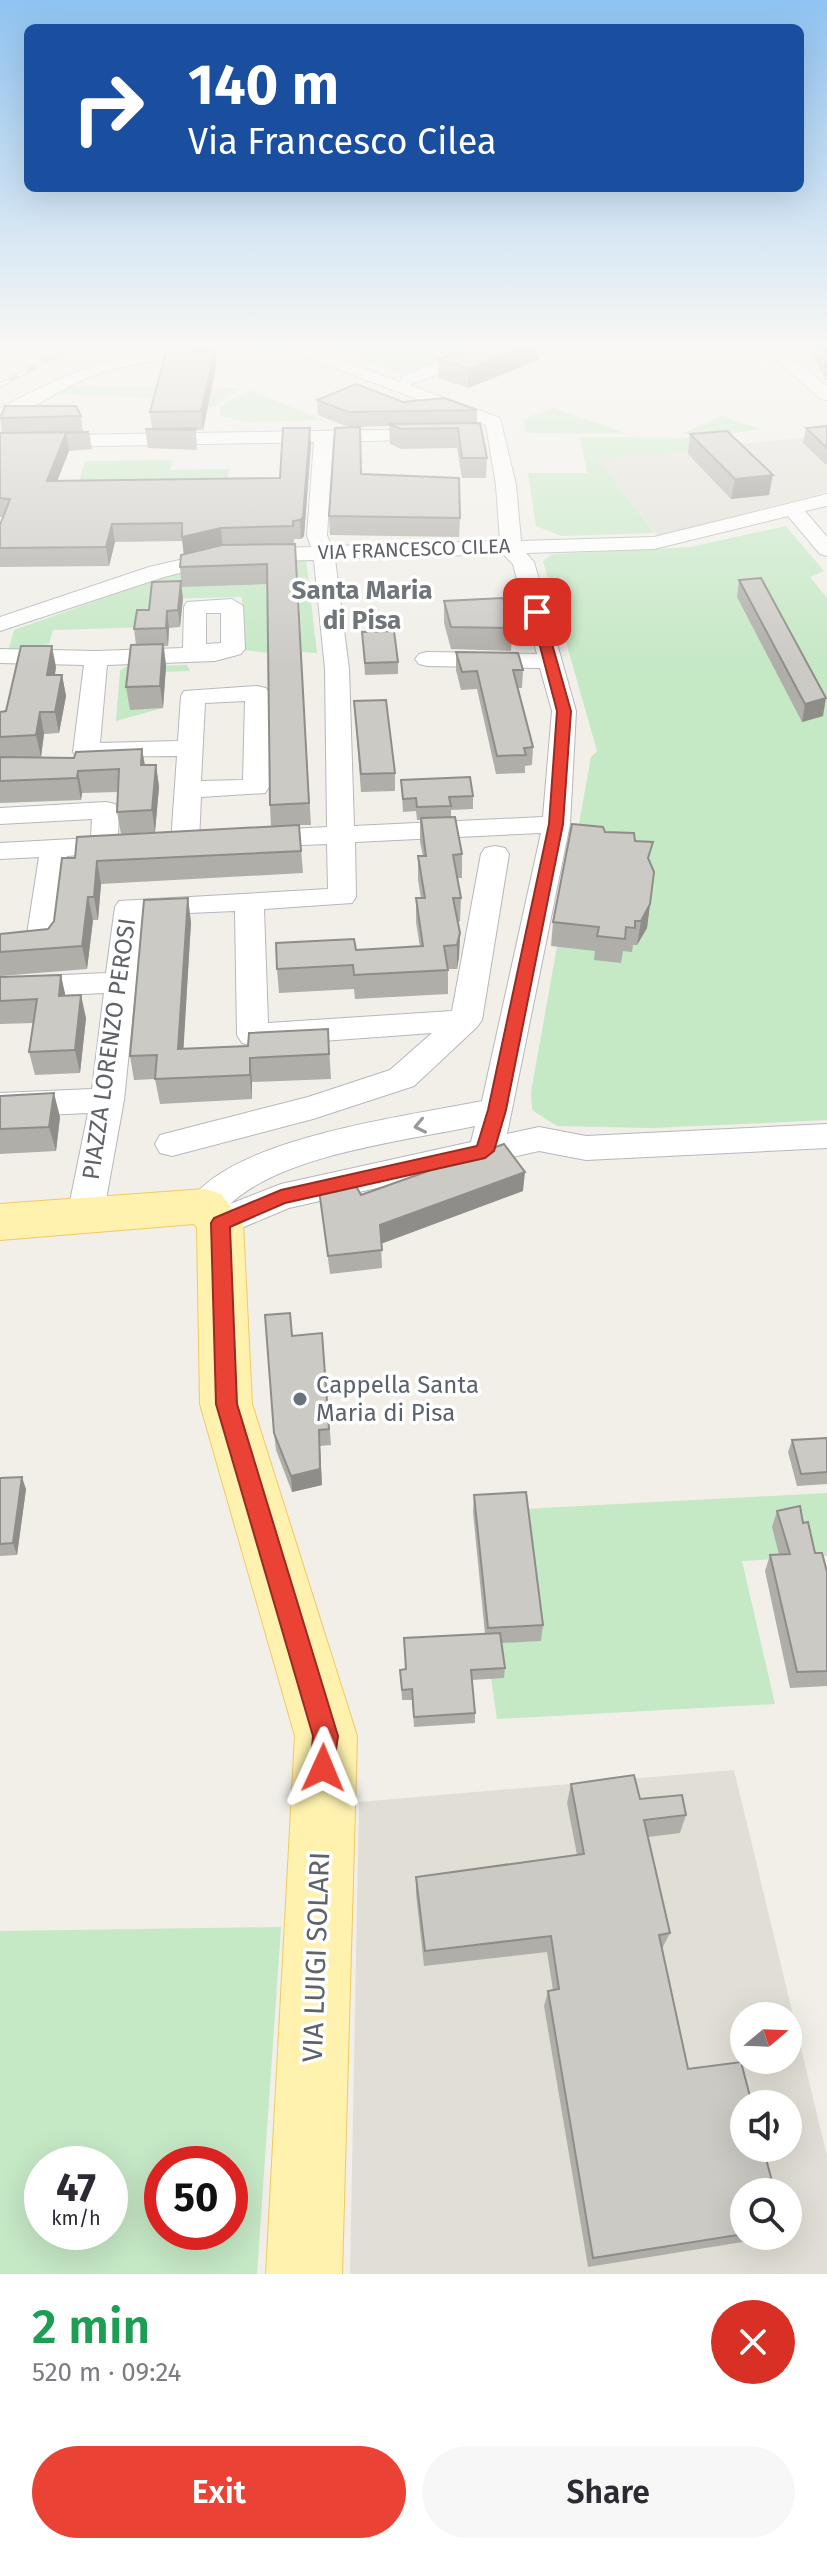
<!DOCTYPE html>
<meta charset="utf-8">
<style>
body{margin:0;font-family:"Fira Sans",sans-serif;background:#f7f7f7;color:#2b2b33;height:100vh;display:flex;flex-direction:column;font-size:30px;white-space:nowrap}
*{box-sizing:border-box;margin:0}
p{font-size:26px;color:#7c7c81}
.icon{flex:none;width:44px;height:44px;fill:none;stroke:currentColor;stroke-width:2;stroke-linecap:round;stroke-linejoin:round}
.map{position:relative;height:2274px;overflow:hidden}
.drawer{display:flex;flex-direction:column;background:#fff;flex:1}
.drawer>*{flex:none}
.banner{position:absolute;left:24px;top:24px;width:780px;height:168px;border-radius:12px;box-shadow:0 8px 32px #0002;background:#1a4fa0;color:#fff;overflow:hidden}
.needle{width:52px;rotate:71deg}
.controls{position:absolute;left:730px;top:2002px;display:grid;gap:16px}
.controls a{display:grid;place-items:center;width:72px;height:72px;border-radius:50%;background:#fff;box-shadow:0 8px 32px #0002;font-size:40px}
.speed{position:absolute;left:24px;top:2146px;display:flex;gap:16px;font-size:40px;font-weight:700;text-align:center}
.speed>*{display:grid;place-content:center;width:104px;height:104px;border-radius:50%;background:#fff;box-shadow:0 8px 32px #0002;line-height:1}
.speed small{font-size:20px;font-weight:400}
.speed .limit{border:12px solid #d22;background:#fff;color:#111}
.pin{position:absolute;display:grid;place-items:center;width:68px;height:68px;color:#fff;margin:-34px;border-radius:16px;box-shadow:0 4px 12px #0006}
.me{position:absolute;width:88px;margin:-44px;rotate:1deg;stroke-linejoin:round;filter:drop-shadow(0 0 6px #0008)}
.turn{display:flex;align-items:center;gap:28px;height:168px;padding:0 32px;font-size:36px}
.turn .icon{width:104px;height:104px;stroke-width:2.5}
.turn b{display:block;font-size:56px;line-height:68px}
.round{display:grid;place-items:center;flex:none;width:84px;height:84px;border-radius:42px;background:#f7f7f7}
.head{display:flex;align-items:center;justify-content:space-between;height:136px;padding:0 32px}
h1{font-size:48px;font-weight:600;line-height:60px;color:#1e9e55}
.primary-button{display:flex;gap:16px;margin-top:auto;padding:16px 32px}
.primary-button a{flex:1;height:92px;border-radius:48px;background:#ea4335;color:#fff;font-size:32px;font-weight:600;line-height:92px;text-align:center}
.primary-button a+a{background:#f7f7f7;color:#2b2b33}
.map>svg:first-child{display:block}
.education{fill:#e1ded6;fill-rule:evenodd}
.green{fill:#c5e8c5;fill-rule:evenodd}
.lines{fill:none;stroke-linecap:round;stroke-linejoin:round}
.minor-casing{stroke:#b5b8bc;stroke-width:2}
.major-casing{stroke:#f2c960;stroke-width:2}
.minor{fill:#fff;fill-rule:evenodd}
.major{fill:#fff2af;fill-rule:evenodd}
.rail-casing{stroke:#b6b7b8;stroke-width:5}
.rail{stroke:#fff;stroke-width:3;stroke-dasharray:10;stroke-linecap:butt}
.wall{fill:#afaea9}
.shaded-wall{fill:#8f8d8a}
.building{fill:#cccac5;stroke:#8f8d8a;stroke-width:2}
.oneway{stroke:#979a9d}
.route{fill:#ea4335;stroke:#982c22;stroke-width:2}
.worship-dot{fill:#6b7280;stroke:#fff;stroke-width:3}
.labels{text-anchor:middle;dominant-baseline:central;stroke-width:7;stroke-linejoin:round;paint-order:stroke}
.far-street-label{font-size:20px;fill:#5f6368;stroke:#fff}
.street-label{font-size:24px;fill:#5f6368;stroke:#fff}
.worship-label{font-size:24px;fill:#5b616d;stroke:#fff;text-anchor:start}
.far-district-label{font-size:26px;font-weight:bold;fill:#70757a;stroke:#fff}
.near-street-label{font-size:28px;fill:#5f6368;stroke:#fff}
</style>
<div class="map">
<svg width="827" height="2274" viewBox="0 0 827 2274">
<rect width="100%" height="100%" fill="#f1efe8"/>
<path class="education" d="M827,435V492L658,536L597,459Z
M734,1770L827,2156V2274H350L359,1802ZM744,2016H788V2060H744ZM744,2104H788V2148H744ZM744,2192H788V2236H744Z"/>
<path class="green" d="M349,348H471L406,376L352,356Z
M70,386L242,388L213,407H208L209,400L53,394Z
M248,390L324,420L248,422L220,416V407Z
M554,408L627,434L526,433L523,419Z
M722,416L762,429L720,435L683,433Z
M580,437L712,438L692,451L597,459L655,533L562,536L536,526L528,473H587Z
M172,460L170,470L229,469L226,485L75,495L85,461Z
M786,526L824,571L810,577L827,598V1120L652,1128L557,1126L532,1110L531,1092L591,757L597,751L543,561L553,554L690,547Z
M306,559L317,653L302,652L299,592L269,593L270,653L243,650L242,597L155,599L151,627L53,630L49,644L8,651L14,630L157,579L189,571Z
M187,665L190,671L161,672L130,709L163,708L116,721L120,671L125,667Z
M827,1493V1556L742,1561L775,1704L497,1719L486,1643L540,1641L525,1509Z
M281,1927L257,2274H0V1931ZM42,2164H110V2232H42ZM162,2164H230V2232H162Z"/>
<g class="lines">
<g class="minor-casing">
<path id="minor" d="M184,348H245L237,353C188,358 136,359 90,377C59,388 31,413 0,420V408C65,374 110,355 184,348Z
M254,348L310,349L400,382L402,376L478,348H501L499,351L409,385L500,418L516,485L521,541L654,537L827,494V506L805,511L827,537V556L820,554L788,516L654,549L526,553L534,562L576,711L570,824L507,1134L539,1127L586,1136L827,1124V1148L586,1160L539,1151L289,1208L220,1237L207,1233L202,1223L204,1219L192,1215L187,1206C225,1138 410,1116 482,1101L541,833L355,842L356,897L352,903L264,909L268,1023L452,1011L481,854L485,848L495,846L505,848L509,854L482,1020L477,1027L414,1086L313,1119L172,1156L160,1153L155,1144L160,1135L308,1097L390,1070L432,1033L253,1046L242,1043L237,1035L235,911L143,915L124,1100L103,1216L98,1226L85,1230L72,1226L67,1216L88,1113L0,1117V1093L92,1089L104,993L0,998V978L106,973L115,907L119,901L328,889L327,844L253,847L243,845L239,839L243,833L253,831L327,827L325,669L314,560L223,562L164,577L0,631V617L149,567L223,550L311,547L307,535L314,442L0,448V436L435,429L441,431L444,435L441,439L333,442L327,535L331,546L500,541L496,485L486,425L303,356L262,353ZM503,554L513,564L537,654L427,652L419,654L415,659L419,664L427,666L540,668L552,711L543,817L354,826L349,669L335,559ZM475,1126L471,1142L281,1184L230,1204C284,1154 404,1141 475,1126Z
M763,348H781L827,386V400L821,399Z
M232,599L243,606L245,649L241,654L215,661L107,665L100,743L178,741L181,696L184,691L257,686L266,688L269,693V787L265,793L201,797L199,842L195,848L185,850L175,848L171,842L177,756L77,757L73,752L84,665L0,663V649L96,651L183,648L184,607L187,602ZM206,613H221V643L206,644ZM245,701L243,780L201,781L205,703Z
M106,802L115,804L119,810L118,837L130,839L134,845L130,851L67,856L56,943L51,950L0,954V936L27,934L39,857L0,859V843L91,838L92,819L0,824V808Z"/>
</g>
<g class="major-casing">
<path id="major" d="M205,1189L221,1194L243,1223L252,1404L357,1736L342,2274H266L295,1736L200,1404L197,1228L194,1224L0,1240V1204Z"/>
</g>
<use href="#minor" class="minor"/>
<use href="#major" class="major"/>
<g class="rail-casing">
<path id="rail" d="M0,385L71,348"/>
</g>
<use href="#rail" class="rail"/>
</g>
<path class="wall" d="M471,348H539V360L468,388L438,378L439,359Z
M810,348H827V380H825Z
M216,367L203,430H196L197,450L148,448L145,429L152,428L150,412Z
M317,400L403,402L477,410V423L487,458L486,478H462L457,448L401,449L390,444L389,426L348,427L318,415Z
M0,416H81L83,432L2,433Z
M827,426V464H825L803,443L806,428Z
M89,432L92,449L69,451L57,481L280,478L311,445L304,536L301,539H294L311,825H299L303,873L101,884L98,920H93L87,969L0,976V934L48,929L54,921L75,858L271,827L270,805L268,584L182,587L180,567L184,555L182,541L115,542L109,566L0,567V525L3,517H0V433Z
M690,434L769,495L731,499L688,454Z
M361,474L460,518L459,537L330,535L329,516Z
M739,580L823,716L802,722L737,597Z
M183,598L180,627L169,628L168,646H164L166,666L163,708L130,710L126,687L136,645L134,629L149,610Z
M444,601L512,628L511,651L451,649L444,623Z
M362,632L398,662V674L365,675Z
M456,652L523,670L522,688H517L533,747L532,765L525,766V773L496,774L477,689L461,690L456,670Z
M56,667L55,675H62L66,696L59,733L44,734L41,757H25L145,765H156L159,787L155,832L121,834L117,812L118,792L82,793L81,800L0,803V712L6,711Z
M354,701L395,773V791L361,792Z
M401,780L473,796V809L451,810V817L462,854V878H457L461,898L460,921L458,922L460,933L459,957L457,969H448V994L355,999L354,989L279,993L277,969L356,950L420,947L416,922V898H421L418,880V856H423L420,842V820H417L416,811L403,812Z
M605,832L635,841L650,862V904L647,928L637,945H633L632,952L623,951L621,963L594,960L595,951L551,946L553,922Z
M191,922L183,1049L248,1046L328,1029L331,1079L252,1082V1099L160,1104L155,1079L134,1080L130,1056Z
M0,977L66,996L86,1018L80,1073L35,1075L29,1052L34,1023L0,1024Z
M0,1096L60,1117L56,1151L0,1154Z
M319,1190L361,1195L523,1191L381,1244L382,1268L330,1274Z
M322,1333L331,1445L320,1446L322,1485L292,1492L276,1450L274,1433L292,1336Z
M827,1438V1484L797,1486L788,1452L792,1440Z
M0,1478L26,1489L17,1555L0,1556Z
M474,1495L543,1625L541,1641L502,1643L505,1668L504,1678L472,1680L475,1713V1723L414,1727L412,1700H402L400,1670L405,1669L485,1634L473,1512Z
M777,1511L803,1523L815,1553L827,1572V1686L790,1688L765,1571L770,1555H779L772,1527Z
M571,1784L640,1799L686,1815L680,1833L648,1837L670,1933L662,1949L688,2069L744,2192V2236H775L774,2237L588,2267L544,2006L548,1991L553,1990L547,1952L424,1966L416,1894V1877L577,1855L567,1803Z"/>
<path class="shaded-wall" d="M524,348H539V360L468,388V369Z
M215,350L216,367L203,430L201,411Z
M310,428L311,445L304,536L301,539L300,520Z
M66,433L69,451L50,499L47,481Z
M773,475L769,495L731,499L735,479Z
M112,524L115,542L109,566L106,547Z
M221,528L223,547L184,556L182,537Z
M181,581L183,598L180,627L178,610Z
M167,611L169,628L168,646L166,628Z
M163,644L166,666L163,708L160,686Z
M52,646L56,667L51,697L47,675Z
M62,675L66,696L59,733L55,712Z
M826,698L823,716L802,722L805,704Z
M40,712L44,734L41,757L36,735Z
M142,749L146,771L141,765Z
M156,765L159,787L155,832L152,810Z
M78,771L82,793L81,800L77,778Z
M97,861L101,884L98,920L94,897Z
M88,897L93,920L87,969L82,946Z
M188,898L191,922L182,1074L178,1049Z
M650,904L647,928L637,945L641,921Z
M460,933L459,957L457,969V945Z
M61,975L66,998L59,996Z
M81,995L86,1018L80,1073L75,1050Z
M250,1058L252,1082V1099L250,1075Z
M54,1093L60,1117L56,1151L49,1127Z
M525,1172L523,1191L380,1244V1225Z
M319,1430L322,1485L292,1492L291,1476Z
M22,1477L26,1489L17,1555L13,1543Z"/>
<path class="building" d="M471,348H524L468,369L439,359Z
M817,348H827V368Z
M167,349L215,350L201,411L150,412Z
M356,384L403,402L444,398L477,410L348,412L317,400Z
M5,406H76L81,416L0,418Z
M480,423L487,458H462L458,428L401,429L389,424Z
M827,426V448L806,428Z
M360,427L361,474L459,478L460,518L329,516L335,428Z
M196,428L195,430L145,429Z
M283,428H310L303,517L300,520L293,521V526L221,528L182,537V523L112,524L106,547L0,548V525L10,499L0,498V433L89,432L66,433L47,481L280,478Z
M727,431L773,475L735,479L690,434Z
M295,544L309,803L270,805L267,564L180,567L181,555L222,545Z
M761,578L826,698L805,704L739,580Z
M181,581L178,610L167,611L166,628L134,629L137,610H149L152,582Z
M503,598L512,628L451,627L444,601Z
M394,631L398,662L365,663L362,632Z
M163,644L160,686L126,687L131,645Z
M21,646H52L47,675H62L55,712H40L36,735L0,737V712L6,711Z
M456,652L518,653L523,670H513L533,747L524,748L526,755L497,756L477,671L462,672Z
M386,700L395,773L361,774L354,701Z
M142,749L141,765H156L152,810L117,812L119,769L78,771L77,778L0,781V757L74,758L76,752Z
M470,777L473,796L449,797L451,806L417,807L416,798L403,799L401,780Z
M455,817L462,854L453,855L461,898H453L460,933L457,945L444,946L448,970L354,975L353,965L277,969L276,943L354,939L356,950L423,946L416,898H425L418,856H426L421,818Z
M572,824L603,827L605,832L634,833L635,841L653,842L648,858L654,872L650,904L641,921H635V928L626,927L625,939L597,936L599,927L553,922Z
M299,825L301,851L97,861L94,897H88L82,946L0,952V934L48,929L54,921L62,858H75L77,837Z
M188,898L178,1049L248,1046L249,1033L328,1029L329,1054L250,1058V1075L155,1079L157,1055L130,1056L144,900Z
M61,975L59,996L81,995L75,1050L29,1052L37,999L0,1001V977Z
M54,1093L49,1127L0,1129V1096Z
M504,1144L525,1172L380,1225L382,1250L328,1256L319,1190L356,1186L361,1195Z
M290,1313L292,1336L322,1333L329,1429L319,1430L320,1469L291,1476L274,1433L265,1315Z
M827,1438V1472L801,1474L792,1440Z
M22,1477L13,1543L0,1544V1478Z
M526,1492L543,1625L488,1628L474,1495Z
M800,1506L803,1523L808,1522L815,1553H822L827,1572V1671L797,1672L770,1555L790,1554L777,1511Z
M500,1633L505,1668L471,1670L475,1713L414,1717L412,1689L402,1690L400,1670L406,1669L404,1638Z
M634,1775L640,1799L682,1795L686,1815L644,1820L670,1933L659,1935L688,2069L741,2062L752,2104H744V2148H763L775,2192H744V2234L593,2258L548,1991L559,1989L551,1936L425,1951L416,1877L584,1854L571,1784Z"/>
<defs><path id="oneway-chevron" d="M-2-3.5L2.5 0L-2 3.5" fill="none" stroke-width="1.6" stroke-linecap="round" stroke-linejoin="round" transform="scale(2)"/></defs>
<use class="oneway" href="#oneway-chevron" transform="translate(420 1126) rotate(168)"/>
<linearGradient id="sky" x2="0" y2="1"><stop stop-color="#8fc3f1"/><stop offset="0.52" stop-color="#f9f8f5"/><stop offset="1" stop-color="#f9f8f5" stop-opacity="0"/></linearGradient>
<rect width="827" height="666" fill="url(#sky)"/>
<path class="route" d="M537,609L543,612L571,711L563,824L506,1110L494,1151L485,1158L285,1203L230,1227L237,1404L338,1736L332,1777L323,1781L314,1777L310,1768L313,1736L216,1404L211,1223L214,1218L281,1190L477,1146L488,1110L549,824L557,711L531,612Z"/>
<circle class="worship-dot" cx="300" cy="1399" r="8"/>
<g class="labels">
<g class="far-street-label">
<text transform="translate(414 549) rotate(-2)">VIA FRANCESCO CILEA</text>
</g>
<g class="street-label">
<text transform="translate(109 1049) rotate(-82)">PIAZZA LORENZO PEROSI</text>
</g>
<g class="worship-label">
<text x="316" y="1385">Cappella Santa<tspan x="316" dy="28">Maria di Pisa</tspan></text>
</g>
<g class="far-district-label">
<text x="362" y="590">Santa Maria<tspan x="362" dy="30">di Pisa</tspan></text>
</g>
<g class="near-street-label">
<text transform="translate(316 1957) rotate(-88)">VIA LUIGI SOLARI</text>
</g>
</g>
</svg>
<div class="controls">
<a><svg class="needle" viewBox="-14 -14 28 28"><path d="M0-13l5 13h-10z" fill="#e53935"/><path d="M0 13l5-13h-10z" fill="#7c7c81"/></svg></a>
<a><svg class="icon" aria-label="sound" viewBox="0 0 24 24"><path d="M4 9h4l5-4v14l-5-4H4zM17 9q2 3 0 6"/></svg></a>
<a><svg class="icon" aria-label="search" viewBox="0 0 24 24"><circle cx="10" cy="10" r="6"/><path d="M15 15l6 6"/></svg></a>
</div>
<div class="speed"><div>47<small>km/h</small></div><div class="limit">50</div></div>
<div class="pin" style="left:537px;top:612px;background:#d93025"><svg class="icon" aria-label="arrive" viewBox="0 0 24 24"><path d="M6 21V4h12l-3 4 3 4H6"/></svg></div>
<svg class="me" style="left:323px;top:1768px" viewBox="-20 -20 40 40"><path d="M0-17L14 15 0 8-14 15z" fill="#ea4335" stroke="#fff" stroke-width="4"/></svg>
<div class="banner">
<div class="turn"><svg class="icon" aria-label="right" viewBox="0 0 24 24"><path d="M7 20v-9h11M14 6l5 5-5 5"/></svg><div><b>140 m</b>Via Francesco Cilea</div></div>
</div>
</div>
<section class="drawer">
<div class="head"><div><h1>2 min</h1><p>520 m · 09:24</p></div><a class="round" style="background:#d93025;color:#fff"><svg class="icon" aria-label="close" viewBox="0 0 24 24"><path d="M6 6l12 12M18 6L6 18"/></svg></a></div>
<div class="primary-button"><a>Exit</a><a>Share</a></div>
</section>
